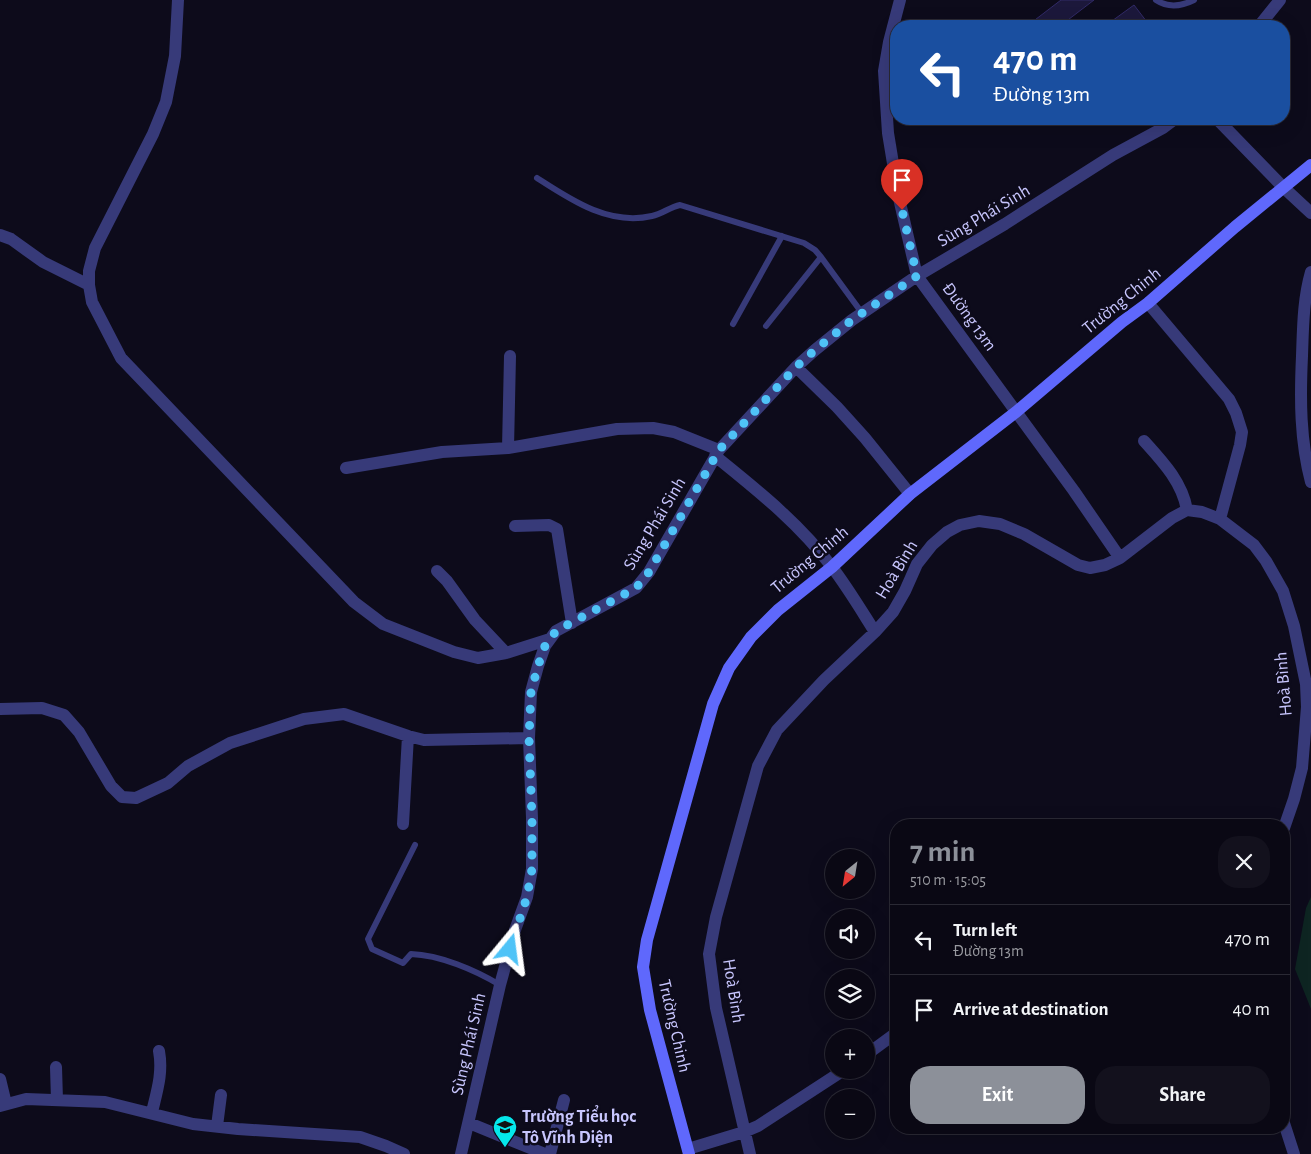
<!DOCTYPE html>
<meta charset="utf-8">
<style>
body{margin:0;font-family:"Alegreya Sans",sans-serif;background:#13111d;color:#f1f3f6;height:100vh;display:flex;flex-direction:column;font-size:19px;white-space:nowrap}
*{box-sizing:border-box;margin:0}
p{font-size:16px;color:#999aa0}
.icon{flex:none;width:28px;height:28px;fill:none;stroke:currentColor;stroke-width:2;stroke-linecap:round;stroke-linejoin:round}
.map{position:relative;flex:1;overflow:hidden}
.side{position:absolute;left:890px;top:819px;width:400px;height:315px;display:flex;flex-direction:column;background:#0a0814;border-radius:20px;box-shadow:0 5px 20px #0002,0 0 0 1px #2a2934}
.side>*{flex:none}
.hud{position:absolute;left:890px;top:20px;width:400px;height:105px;border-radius:20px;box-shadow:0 5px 20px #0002,0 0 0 1px #2a2934;background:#1a4fa0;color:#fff;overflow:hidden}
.needle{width:32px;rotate:210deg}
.controls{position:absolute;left:825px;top:849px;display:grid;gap:10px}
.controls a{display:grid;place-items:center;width:50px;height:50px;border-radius:50%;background:#0a0814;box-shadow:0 5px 20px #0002,0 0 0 1px #2a2934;font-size:25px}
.pin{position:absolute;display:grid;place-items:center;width:42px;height:42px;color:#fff;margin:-51px -21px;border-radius:50% 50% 50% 0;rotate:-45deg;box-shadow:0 0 5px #0007}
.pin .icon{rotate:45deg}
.me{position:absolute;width:55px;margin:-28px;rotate:16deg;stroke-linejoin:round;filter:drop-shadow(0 0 4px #0008)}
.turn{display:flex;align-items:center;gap:18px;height:105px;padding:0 20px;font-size:22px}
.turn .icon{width:65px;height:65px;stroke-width:2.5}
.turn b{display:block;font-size:35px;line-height:42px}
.round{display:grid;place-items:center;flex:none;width:52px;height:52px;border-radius:20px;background:#13111d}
.overview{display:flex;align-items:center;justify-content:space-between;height:85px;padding:0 20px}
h1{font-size:30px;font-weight:700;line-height:38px;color:#8c9099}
.button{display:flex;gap:10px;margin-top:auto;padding:10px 20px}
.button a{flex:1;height:58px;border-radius:20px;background:#8c9099;color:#fff;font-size:20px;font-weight:700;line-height:58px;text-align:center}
.button a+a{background:#13111d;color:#f1f3f6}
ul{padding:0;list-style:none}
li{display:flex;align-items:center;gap:15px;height:70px;padding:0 20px;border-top:1px solid #2a2934}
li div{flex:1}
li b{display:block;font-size:19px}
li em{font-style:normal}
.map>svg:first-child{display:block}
.green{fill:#0e2522}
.building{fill:#1c183b;stroke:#312a67}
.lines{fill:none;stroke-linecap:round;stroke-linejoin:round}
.lane{stroke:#373a79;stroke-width:6}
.street{stroke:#373a79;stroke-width:12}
.secondary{stroke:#5f68fc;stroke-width:12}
.route{stroke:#4fc3f7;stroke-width:9;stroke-dasharray:0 16.2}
.labels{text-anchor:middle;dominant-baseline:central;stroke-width:5;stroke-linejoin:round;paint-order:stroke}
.street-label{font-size:18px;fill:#c8c6fe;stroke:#0d0b1b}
.poi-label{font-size:18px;font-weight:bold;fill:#c8c6fe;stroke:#0d0b1b;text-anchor:start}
</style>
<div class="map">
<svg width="1311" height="1154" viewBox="0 0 1311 1154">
<rect width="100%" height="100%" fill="#0d0b1b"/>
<path class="green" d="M1311,897V1009L1295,969L1306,908Z"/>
<path class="building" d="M1061,0H1094L1060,26H1027Z
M1134,5L1150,26H1105Z"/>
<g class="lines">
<path class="lane" d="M1156,0C1168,8 1182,6 1194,0
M537,178C571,200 609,226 652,216C662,214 670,207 680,205L804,243L815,250L821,257L862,313
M733,324L782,236
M766,326L821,257
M415,845L368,939L372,949L403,963L411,954C440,955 475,970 500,985"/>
<path class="street" d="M178,0L175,56L166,102L153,134L95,248L89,271V285L92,302L121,358L354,602L383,624L454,652L478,658L506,653L550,639
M900,0L889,42L884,71L888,133L898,194L917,276L1074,491L1120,558
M1259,26L1280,0
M1217,119L1283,187L1311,213
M0,235L11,239L43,262L89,285
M1311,272C1303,300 1303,328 1302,356C1300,399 1300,440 1311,482
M1148,303L1229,399L1236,413L1242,432L1240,445L1220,519
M796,367L837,407L865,438L910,494
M1144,441C1163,462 1182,482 1187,510
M508,448L510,356
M715,456C757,490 799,523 832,567C848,588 861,610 875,632
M346,468L442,452L508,448L617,429L653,428L674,432L719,450
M515,526L549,525L557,529L572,623
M437,571L447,581L475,620L506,653
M0,709L42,708L64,715L79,732L111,786L122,797L136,798L168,783L188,766L230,743L304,719L344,714L408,736L424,740L529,738
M403,824L408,736
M866,1055L896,1033
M56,1067L57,1100
M0,1079L6,1104
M0,1106L26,1099L105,1102L193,1124L238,1129L360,1137L386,1146L404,1154
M152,1112C157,1091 163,1073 159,1051
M469,1123L545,1154
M1284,1123L1294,1154
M217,1126L221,1095
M688,1149L744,1132L758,1126L844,1070
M461,1154L500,985L515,930L527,897L532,869V818L529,738L531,692L538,666L545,646L556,631L636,588L649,572L719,450L796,367L815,350L852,320L917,276L1005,224L1113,155L1163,128L1175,119
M550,1154L564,1100
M750,1154L716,1008L709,954L716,917L758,766L777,730L824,680L875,632L893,612L905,591L917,564L932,545L947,532L960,525L979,521L1000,524L1024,534L1078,565L1090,568L1105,565L1120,558L1172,518L1187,510L1202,512L1220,519L1254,545L1266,561L1283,591L1294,626L1306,684L1307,707L1302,768L1294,799L1284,828"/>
<path class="secondary" d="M689,1154L650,1010L643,967L647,940L713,704L729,668L751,637L778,610L832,567L910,494L1016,412L1122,322L1148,303L1235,227L1311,165"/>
</g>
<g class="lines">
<path class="route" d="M510,949L527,897L532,869V818L529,738L531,692L538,666L545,646L556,631L636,588L649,572L719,450L796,367L815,350L852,320L917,276L902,210"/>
</g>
<defs>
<g id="school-pin" transform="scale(1.25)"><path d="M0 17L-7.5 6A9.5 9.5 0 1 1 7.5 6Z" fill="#05e7eb" stroke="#0d0b1b"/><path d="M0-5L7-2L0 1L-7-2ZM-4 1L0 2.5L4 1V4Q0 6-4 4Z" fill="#111"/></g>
</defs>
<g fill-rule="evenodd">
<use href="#school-pin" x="505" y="1127"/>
</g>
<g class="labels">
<g class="street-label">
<text transform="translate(984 216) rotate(-31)">Sùng Phái Sinh</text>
<text transform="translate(1122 301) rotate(-39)">Trường Chinh</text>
<text transform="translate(969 317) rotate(54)">Đường 13m</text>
<text transform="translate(655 524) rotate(-59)">Sùng Phái Sinh</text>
<text transform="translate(810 560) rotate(-40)">Trường Chinh</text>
<text transform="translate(897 570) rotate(-59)">Hoà Bình</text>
<text transform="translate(1284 684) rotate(-95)">Hoà Bình</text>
<text transform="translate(733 991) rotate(81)">Hoà Bình</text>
<text transform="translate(674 1026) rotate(77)">Trường Chinh</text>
<text transform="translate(469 1044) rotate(-77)">Sùng Phái Sinh</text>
</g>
<g class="poi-label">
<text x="522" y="1117">Trường Tiểu học<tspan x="522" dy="21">Tô Vĩnh Diện</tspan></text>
</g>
</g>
</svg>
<div class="controls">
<a><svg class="needle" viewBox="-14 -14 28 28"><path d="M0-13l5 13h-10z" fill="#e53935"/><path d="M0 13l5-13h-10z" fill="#999aa0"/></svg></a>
<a><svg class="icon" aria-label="sound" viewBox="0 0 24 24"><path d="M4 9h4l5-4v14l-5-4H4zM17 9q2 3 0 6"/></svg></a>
<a><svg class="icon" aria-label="layers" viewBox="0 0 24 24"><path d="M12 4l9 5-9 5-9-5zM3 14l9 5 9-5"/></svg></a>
<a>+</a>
<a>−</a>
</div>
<div class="pin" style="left:902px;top:210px;background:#d93025"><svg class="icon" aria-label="arrive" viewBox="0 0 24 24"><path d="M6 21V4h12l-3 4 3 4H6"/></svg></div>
<svg class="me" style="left:510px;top:949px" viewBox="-20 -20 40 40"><path d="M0-17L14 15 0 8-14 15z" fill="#4fc3f7" stroke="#fff" stroke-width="4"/></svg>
<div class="hud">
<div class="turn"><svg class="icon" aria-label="left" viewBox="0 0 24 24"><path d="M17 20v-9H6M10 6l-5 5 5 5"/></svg><div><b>470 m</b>Đường 13m</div></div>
</div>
<section class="side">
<div class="overview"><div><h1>7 min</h1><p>510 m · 15:05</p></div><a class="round"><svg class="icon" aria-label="close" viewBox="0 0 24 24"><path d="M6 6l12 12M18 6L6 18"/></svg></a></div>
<ul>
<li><svg class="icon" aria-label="left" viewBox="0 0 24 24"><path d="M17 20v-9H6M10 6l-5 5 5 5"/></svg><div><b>Turn left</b><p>Đường 13m</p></div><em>470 m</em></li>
<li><svg class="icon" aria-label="arrive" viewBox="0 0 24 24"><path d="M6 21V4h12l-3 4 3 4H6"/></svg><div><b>Arrive at destination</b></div><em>40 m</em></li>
</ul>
<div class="button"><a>Exit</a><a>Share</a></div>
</section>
</div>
